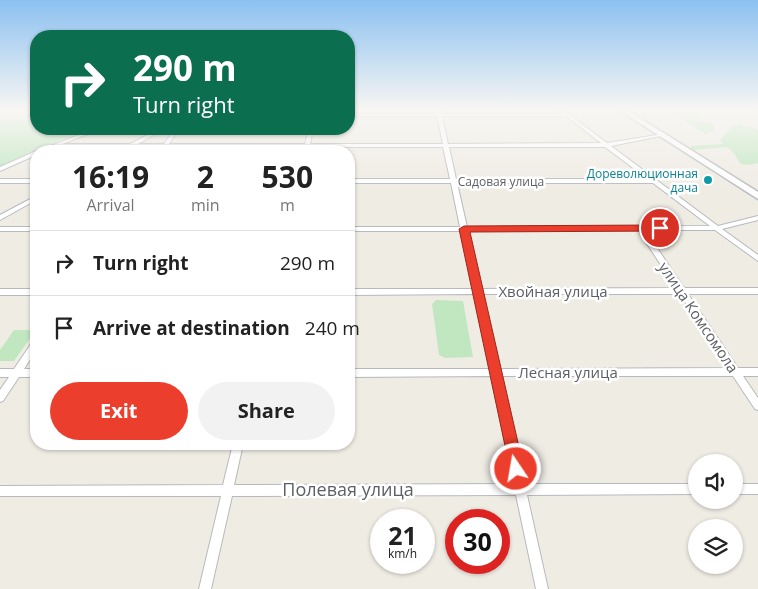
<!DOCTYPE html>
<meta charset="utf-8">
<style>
body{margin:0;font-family:"Open Sans",sans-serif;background:#f2f2f2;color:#222;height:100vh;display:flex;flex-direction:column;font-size:19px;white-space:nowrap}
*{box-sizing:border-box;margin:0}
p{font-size:16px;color:#767676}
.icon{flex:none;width:28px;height:28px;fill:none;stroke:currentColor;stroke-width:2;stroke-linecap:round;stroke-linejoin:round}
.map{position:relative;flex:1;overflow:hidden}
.details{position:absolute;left:30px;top:145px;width:325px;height:305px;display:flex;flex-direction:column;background:#fff;border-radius:20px;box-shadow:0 1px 4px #0004}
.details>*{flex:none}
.guide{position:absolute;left:30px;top:30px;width:325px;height:105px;border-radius:20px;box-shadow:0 1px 4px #0004;background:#0b6e4f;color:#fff;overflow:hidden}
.fabs{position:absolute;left:688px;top:454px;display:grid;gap:10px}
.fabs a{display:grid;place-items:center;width:55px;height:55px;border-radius:50%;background:#fff;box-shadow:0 1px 4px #0004;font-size:25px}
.speed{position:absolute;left:370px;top:509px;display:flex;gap:10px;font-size:25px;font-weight:700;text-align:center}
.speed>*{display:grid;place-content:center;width:65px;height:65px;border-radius:50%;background:#fff;box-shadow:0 1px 4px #0004;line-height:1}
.speed small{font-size:12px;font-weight:400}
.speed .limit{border:8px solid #d22;background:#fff;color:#111}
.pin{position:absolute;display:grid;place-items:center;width:42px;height:42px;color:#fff;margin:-21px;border:2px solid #fff;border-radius:50%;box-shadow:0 1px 5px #0007}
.me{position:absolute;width:55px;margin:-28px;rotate:348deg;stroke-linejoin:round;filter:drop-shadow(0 0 4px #0008)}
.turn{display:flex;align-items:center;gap:18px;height:105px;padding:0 20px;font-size:22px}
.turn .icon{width:65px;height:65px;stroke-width:2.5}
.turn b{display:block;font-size:35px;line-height:42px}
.eta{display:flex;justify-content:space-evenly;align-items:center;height:85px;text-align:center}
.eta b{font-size:30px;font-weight:700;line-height:35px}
.cta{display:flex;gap:10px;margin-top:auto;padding:10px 20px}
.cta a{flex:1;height:58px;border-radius:30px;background:#ec3e2c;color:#fff;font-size:20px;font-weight:700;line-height:58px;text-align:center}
.cta a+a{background:#f2f2f2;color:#222}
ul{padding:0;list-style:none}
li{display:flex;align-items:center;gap:15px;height:65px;padding:0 20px;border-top:1px solid #e0e0e0}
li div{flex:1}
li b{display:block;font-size:19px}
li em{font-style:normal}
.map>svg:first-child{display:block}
.green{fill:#c0e7c0}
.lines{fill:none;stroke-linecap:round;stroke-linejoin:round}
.stream{stroke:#a3d5ff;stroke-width:1}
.street-casing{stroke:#b6b9be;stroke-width:2}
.secondary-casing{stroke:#b7bac0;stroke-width:3}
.street{fill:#fff;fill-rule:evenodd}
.secondary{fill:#fff;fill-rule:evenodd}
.route{fill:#ec3e2c;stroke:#99281d}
.culture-dot{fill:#0f9aa8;stroke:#fff;stroke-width:2}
.labels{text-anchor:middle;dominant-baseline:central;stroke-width:5;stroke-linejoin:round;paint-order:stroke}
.far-culture-label{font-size:12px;fill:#0d838f;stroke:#fff;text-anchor:end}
.far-street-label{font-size:12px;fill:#5c5f65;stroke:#fff}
.street-label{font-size:15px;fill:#5c5f65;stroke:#fff}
.near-street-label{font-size:18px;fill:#5c5f65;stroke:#fff}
</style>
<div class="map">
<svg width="758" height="589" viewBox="0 0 758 589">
<rect width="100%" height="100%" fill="#efece4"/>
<path class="green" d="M667,110H684L699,114L698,120L715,125L713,131L706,134Z
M0,120H36V129H85L83,132L48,145L0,167Z
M739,124L758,129V163C735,168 744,163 728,147L693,150L690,146L723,144L720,140L732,127Z
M436,300L463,301L473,357L445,358L439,355L432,304Z
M14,330H36L14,361H0V350Z"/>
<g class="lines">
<path class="stream" d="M0,165L4,164"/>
<g class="street-casing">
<path id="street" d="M436,110H440L441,114H562L558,110H563L607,143L663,134V136H661L611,146L718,226L758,216V220L722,229L758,255V261L715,230H645L684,288H758V294H688L738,368H758V376H743L758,398V410L755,409L733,376H500L525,484H696V494L527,495L548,589H536L516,495L232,496L211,589H199L221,496H0V486L223,485L233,444H243L234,485L514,484L491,376L349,377V369H490L474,294L349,295V289H473L461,231H349V227H460L451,183H349V179H450L443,147H309L308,151H304V147H167L164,151H159L162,147H132L125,151H119L125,147L54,148L44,151H37L95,129H101L62,144H130L159,129H164L138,144H164L175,129H179L169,144H305L309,129H313L310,144H443L437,116H349V114H436ZM442,116H566L601,143L448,144ZM605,147L648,179H456L449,147ZM457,183H653L710,226L467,227ZM638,230L676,288L481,289L467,231ZM482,294H680L728,368L499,369Z
M36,151V155L0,171V167Z
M0,179H36V183H0Z
M36,196V200L0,220V215Z
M0,227H36V231H0Z
M0,289H36V295H0Z
M36,340V350L24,369H36V377H19L3,401L0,402V390L9,377H0V369H14L33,341Z
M734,484H758V494H734Z"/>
</g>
<g class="secondary-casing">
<path id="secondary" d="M619,110H627L758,192V199Z"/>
</g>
<use href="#street" class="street"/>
<use href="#secondary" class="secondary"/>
</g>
<linearGradient id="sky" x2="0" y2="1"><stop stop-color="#8cc1f1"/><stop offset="0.57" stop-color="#f8f6f3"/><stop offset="1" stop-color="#f8f6f3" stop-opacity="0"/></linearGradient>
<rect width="758" height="193" fill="url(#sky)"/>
<path class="route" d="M660,225L663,226V231L470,232L524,469L522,474L516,477L511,474L459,229L464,226Z"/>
<circle class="culture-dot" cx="708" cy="180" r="5"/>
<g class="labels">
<g class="far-culture-label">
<text x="698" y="173">Дореволюционная<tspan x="698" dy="14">дача</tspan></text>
</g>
<g class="far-street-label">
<text x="501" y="181">Садовая улица</text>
</g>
<g class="street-label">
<text x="553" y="291">Хвойная улица</text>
<text transform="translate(699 317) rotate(56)">улица Комсомола</text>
<text x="568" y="372">Лесная улица</text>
</g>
<g class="near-street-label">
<text x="348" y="489">Полевая улица</text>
</g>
</g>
</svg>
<div class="fabs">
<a><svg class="icon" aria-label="sound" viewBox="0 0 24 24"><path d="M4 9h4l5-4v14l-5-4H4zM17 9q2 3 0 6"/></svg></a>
<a><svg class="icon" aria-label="layers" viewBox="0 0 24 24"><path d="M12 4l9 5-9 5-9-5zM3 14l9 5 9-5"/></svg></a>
</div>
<div class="speed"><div>21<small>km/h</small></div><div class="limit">30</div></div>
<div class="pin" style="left:660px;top:228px;background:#d93025"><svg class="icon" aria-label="arrive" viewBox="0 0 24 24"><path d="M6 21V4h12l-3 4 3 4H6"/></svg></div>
<svg class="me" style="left:516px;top:469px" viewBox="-20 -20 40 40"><circle r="17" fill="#ec3e2c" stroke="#fff" stroke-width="3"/><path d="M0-11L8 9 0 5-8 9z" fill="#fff"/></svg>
<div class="guide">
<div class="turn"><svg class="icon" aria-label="right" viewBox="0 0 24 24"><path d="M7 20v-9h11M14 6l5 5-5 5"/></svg><div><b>290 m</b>Turn right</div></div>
</div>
<section class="details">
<div class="eta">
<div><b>16:19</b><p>Arrival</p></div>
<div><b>2</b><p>min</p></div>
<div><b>530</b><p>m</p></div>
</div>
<ul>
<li><svg class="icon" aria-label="right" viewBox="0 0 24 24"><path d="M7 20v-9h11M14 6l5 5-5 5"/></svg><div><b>Turn right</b></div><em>290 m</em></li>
<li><svg class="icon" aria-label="arrive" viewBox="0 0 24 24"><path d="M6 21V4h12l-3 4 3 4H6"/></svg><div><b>Arrive at destination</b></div><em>240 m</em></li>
</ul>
<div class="cta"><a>Exit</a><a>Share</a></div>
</section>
</div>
